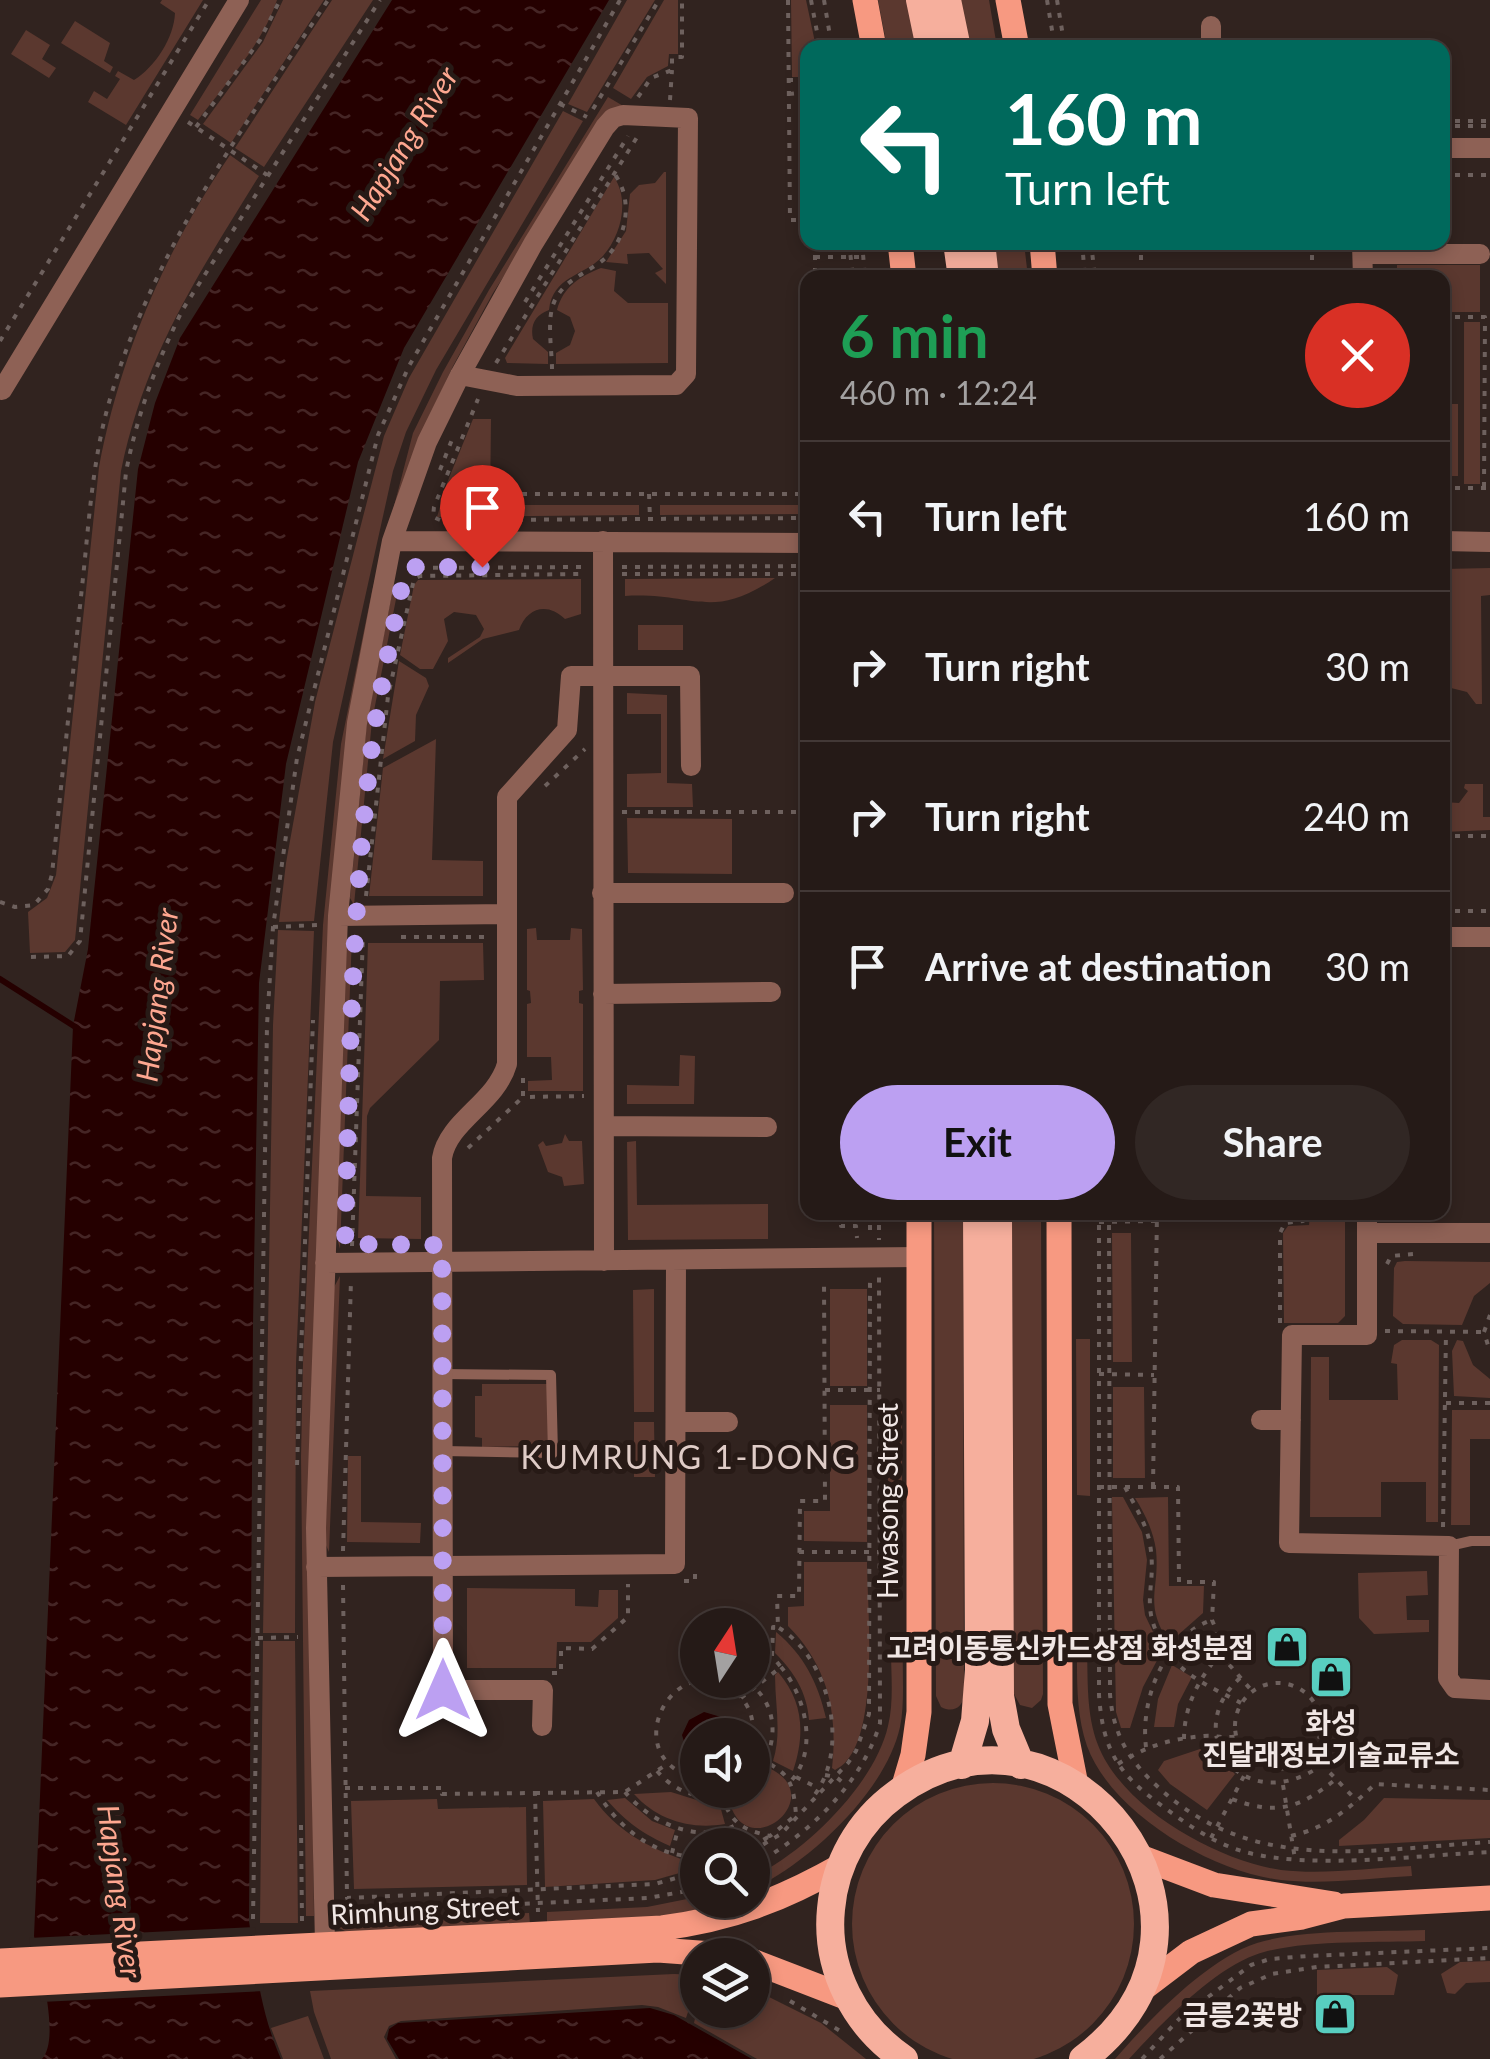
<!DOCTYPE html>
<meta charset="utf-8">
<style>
body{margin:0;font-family:Lato,"Noto Sans KR",sans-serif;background:#312724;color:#f1f3f6;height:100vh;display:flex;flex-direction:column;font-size:38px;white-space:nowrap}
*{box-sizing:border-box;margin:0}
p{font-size:32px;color:#a3a1a1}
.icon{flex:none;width:55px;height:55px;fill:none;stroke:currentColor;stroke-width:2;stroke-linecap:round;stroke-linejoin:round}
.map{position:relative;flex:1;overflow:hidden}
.details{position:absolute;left:800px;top:270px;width:650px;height:950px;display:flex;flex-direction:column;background:#251a17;border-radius:20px;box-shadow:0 5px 15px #0003,0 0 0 2px #423836}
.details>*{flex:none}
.guide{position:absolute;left:800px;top:40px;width:650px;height:210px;border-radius:20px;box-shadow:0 5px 15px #0003,0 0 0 2px #423836;background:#00695c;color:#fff;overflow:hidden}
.needle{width:65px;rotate:12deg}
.controls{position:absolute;left:680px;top:1608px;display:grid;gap:20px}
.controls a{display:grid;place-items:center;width:90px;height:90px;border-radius:50%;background:#251a17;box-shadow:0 5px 15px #0003,0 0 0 2px #423836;font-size:50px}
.pin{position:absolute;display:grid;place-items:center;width:85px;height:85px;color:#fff;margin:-102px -42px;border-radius:50% 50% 50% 0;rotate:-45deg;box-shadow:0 0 10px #0007}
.pin .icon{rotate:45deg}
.me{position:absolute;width:110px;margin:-55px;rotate:0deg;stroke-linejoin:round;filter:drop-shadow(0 0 8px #0008)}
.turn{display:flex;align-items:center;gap:35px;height:210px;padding:0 40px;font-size:45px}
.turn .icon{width:130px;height:130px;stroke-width:2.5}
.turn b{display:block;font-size:70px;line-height:85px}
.round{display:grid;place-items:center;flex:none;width:105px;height:105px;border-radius:52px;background:#312724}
.headline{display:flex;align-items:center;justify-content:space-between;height:170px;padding:0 40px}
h1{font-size:60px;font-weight:700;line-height:75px;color:#1e9e55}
.primary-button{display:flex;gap:20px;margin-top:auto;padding:20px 40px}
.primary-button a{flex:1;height:115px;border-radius:60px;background:#bca0f2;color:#111;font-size:40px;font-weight:700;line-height:115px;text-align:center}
.primary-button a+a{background:#312724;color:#f1f3f6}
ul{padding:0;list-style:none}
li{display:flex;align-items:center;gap:30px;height:150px;padding:0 40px;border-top:2px solid #423836}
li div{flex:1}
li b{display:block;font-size:38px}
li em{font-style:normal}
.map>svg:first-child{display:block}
.green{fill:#5b382f}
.water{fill:url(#water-ripples)}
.pier{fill:#31231f}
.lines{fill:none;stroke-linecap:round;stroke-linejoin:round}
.stream{stroke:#250000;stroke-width:6}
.path{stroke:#6e615e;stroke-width:4;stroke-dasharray:5 8;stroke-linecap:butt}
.service{stroke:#8e6155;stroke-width:10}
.minor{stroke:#8e6155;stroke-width:20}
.primary{stroke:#f79981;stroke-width:25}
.trunk{stroke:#f6af9d;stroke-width:28}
.route{stroke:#bca0f2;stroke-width:18;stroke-dasharray:0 32.4}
.labels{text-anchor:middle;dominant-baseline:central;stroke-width:10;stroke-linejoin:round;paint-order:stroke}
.street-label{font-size:28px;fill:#f1e7e5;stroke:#271a16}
.poi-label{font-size:28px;font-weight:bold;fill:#f1e7e5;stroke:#271a16;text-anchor:end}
.water-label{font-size:30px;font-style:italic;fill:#fea790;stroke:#271a16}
.quarter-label{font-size:32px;letter-spacing:2.5px;fill:#dfccc7;stroke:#271a16}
</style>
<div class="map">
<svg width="1490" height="2059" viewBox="0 0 1490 2059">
<defs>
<pattern id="water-ripples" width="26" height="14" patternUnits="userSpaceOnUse" patternTransform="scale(2.5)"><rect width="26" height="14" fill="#250000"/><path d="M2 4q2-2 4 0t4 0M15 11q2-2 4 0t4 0" fill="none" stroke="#452525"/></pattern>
</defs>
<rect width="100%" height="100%" fill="#31231f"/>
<path class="green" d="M162,0H203L126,125L88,102L94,91L107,99L120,79L115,76L118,71L134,80C155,67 174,38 175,13L160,3Z
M261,0H277C262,45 226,83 198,120L190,115Z
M283,0H324L231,143L203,124L263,42Z
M332,0H373L264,167L235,148Z
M627,0H655L587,112L568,104Z
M664,0H678V54H669L668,66L647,77L631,99L613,88Z
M791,0H806L816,47L808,48L807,77H792Z
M878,0H908L917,47H887Z
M959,0H989L997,47H967Z
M75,21L110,43L104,61L113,67L110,73L61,43Z
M26,30L50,45L42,59L56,68L49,78L11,54Z
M608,97L630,110L608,113L493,293L453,366L417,443L346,747L329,925L309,1458L314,1916H306L301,1457L303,1363L323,925L341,744L372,591L413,433L443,372L489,290Z
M563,111L583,121L436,370L406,432L393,471L333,742L314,921L279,922L286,863L315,702L384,436L409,378Z
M230,155L259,176C198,275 145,354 121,471L75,940L65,952L30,953L28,912L47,898L56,875L99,467C120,355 166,249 230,155Z
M664,172H666V284L655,273L663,269L649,253L627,254L628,264L606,262L626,231L630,194L639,185L655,183Z
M614,177C630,201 621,236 602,257C582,277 553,276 549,310C535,315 530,325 533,339L548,352V364L507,363L505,358Z
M995,243H1024L1028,277H998Z
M1397,265H1480V312H1443L1442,278L1386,277V273H1397Z
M601,268L616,271L614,291L628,303H668V363L556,364V353L570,345L575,331L570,317L557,310C563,287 580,276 601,268Z
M1464,322H1480V484H1464Z
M1443,404H1458V476H1443Z
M473,419H491L490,505H639V515L437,517L447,483Z
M660,505H807V514L660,515Z
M1490,568V595L1481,596L1482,704H1476L1467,692L1443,686V569Z
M775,578C711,622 694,592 625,596V579Z
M581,579V614L565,619C548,602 527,607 519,630L483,639L448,663V658L480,637L484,629L476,615L454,612L444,619L448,641L433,669H420L400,655L414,585L418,580Z
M393,588L398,589L372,721L354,905L350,898L367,720Z
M638,625H683V650H638Z
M399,661L426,678L429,686L416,715L415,741L383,759Z
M627,693L667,695V783L692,784L693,807H627V774L661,773V714H627Z
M436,739L432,860L483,861V896H369L383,768Z
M1465,784H1483V817H1490V830L1443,832V802L1459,803L1468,791L1464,788Z
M627,818L732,819V874L628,873Z
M536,928L537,940H570L571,928L582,929L583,990L579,991V1003L583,1004V1091H528V1081L552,1080L551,1057H527V1004L531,1003L530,991L527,990V929Z
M278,930L314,931L296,1364L295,1633H263L273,1025Z
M350,936H352L340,1249L336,1234L346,945Z
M368,943H483L484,980L440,981L439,1040L370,1108L367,1116L366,1196L421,1197V1239L358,1238Z
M680,1055L695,1056L694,1104H627V1085L679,1086Z
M565,1134L569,1141H582L584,1184L564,1186L562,1177L548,1172L538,1145L543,1141L546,1146L562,1143Z
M636,1141L637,1205L768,1204V1239L628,1240L627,1142Z
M934,1213H963L964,1696C962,1708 953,1713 941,1707L936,1696Z
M1012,1213H1041L1043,1694L1041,1700L1032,1708L1020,1705L1014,1694Z
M1310,1213H1345V1316L1338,1323H1284L1283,1233L1288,1226L1309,1225Z
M1112,1233H1131L1132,1362H1113Z
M1405,1261L1490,1262V1283L1474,1296L1462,1325L1403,1324L1393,1316L1394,1268L1397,1262Z
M340,1276L329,1552L325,1543L334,1287Z
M654,1289V1412H634L633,1290Z
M830,1289H867V1386H830Z
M1076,1339H1090V1496L1077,1495Z
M1402,1340H1431L1439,1345L1438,1522H1426V1482H1381V1517H1310L1311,1357H1329V1400H1398L1397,1364L1391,1363L1394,1345Z
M1457,1340L1463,1341L1473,1365L1490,1379V1398L1454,1396L1452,1351Z
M482,1384H550V1446L482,1447V1438L475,1437V1396H482Z
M1113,1387H1144L1145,1478H1113Z
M830,1405H867V1542L804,1541V1511H830Z
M888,1405H902V1497L888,1496Z
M1452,1410H1490V1439H1470V1525H1451Z
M634,1422H654L655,1477H634Z
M348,1456H361V1522L421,1523L420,1543L347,1542Z
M1112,1497H1123L1142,1532L1147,1560L1143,1600L1145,1615L1162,1651L1143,1687L1130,1728H1121L1116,1712Z
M1168,1497L1169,1586H1204L1203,1613L1169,1643C1143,1602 1160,1591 1156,1550C1153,1530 1145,1514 1135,1498Z
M804,1562H867C867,1608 882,1749 835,1770L832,1768C838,1713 828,1666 788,1626V1607L804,1606Z
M1427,1571L1428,1595L1406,1596L1407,1620H1429V1632L1374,1634L1359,1618L1358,1573Z
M467,1588L575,1589V1606L598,1607L599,1590H618V1618L591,1642H557L556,1668H467Z
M776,1632C804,1655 818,1683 826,1718L809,1720C807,1692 794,1672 775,1653Z
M263,1641H295L298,1923H260Z
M1077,1647H1087C1088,1680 1086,1714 1098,1745C1122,1808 1218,1861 1281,1870C1323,1875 1369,1868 1411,1866L1412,1876C1369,1878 1324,1885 1281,1880C1212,1872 1112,1814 1087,1746C1076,1714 1077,1680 1077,1647Z
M891,1650H903C902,1675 905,1703 900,1727C886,1791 810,1862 753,1889V1877C805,1852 875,1784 888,1726C894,1702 891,1674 891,1650Z
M1172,1665L1192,1677L1178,1704L1174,1727H1154L1158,1699Z
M778,1672C804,1702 805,1735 793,1771L773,1761C782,1733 775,1705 775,1675Z
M1215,1744L1226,1765L1235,1774L1207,1810L1170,1784L1158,1770L1164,1761Z
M769,1768C831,1797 745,1867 729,1800L752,1790Z
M852 1924a141 141 0 1 1 282 0a141 141 0 1 1-282 0Z
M671,1792L703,1802H719L725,1824C691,1830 657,1820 634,1794Z
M625,1798L652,1821L675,1830L670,1846C643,1834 626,1822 607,1800Z
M1384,1798L1490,1800V1838L1339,1846V1840L1364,1820Z
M437,1799L438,1809L526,1807L527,1885L354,1889L351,1801Z
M594,1799C617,1831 646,1846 681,1859L685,1865L683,1872L655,1880L545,1887L543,1801Z
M697,1897L698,1900H726C669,1922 607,1920 547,1923V1912L647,1907Z
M529,1913L530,1924L347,1932L339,1928L359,1920Z
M1425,1930V1941C1376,1943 1299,1939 1255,1955C1211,1971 1160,2025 1129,2059H1115C1149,2020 1207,1959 1257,1943C1302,1929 1375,1932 1425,1930Z
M1490,1961V1982L1466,1983L1455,1994L1447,1993L1441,1974L1460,1962Z
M1387,1967L1398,1975L1394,1995H1317V1970Z
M674,1974L697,1975L698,2010H752L753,1989L821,2023L866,2059H757L694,2023L697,2009H689L686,2018L658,2007L642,2005L401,2021L389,2026L384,2037L396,2059H331L314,2012L310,1991Z
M308,2016L324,2059H283L271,2028Z"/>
<path class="water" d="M392,0H609L404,348L358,462L286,764L259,983L253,1325L249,1921C256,1969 261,2014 281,2059H42C61,2038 39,1963 34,1936L73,1026L88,949L138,469L155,403L180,338Z
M704,1712L721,1717L731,1735H698L697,1759L687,1751L682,1735L689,1720Z
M650,2008L674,2015L752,2059H399L387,2039L389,2029L398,2023Z"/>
<path class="pier" d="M255,1927L264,1991L41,2002L29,1938Z"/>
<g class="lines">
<path class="stream" d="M0,979L77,1028"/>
<path class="path" d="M788,0L790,220H808
M811,0L820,48
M824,0L832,48
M1047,0L1055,48
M1057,0L1065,48
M788,80H808
M789,94L808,92
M638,97L651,78L672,70V57H682V0
M670,100L672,70
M560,104L587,117
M593,109L659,0
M1442,121H1490
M188,122L267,175
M1442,126H1490
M196,127L260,40L280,0
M1442,175H1490
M815,242V278
M849,242L853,278
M862,242L865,278
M1082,242L1085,278
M1091,242L1095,278
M1141,242V278
M1312,242V278
M815,257H863
M525,302L628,136
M1442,317H1485L1484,488
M0,341L209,0
M496,363L639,134
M552,369C552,349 546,318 555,300C565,281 580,276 596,265C628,246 636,196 611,170
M440,470L453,437
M1442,488H1490
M496,494H808
M649,494L650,518
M440,520L433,517L434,507L478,399
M479,520L808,518
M622,567L808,566
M407,568L583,567
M622,574H808
M545,786L585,749
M622,812H808
M1442,836H1490
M1446,836L1447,918
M366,896L388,696L414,579L420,576L582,574
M0,902L15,907L34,905L48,889L52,874C62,778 72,682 82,587C89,524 92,460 110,399C154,248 243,129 328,0
M1442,911H1490
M273,927L318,925
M401,937H486
M31,957L68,956L80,941L126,472C137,415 157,361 183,309L380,0
M523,1078V1097L584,1096
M468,1148L523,1097
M841,1212V1226H856L857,1238
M870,1212V1238
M879,1212V1240
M1099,1212V1695C1103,1752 1119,1775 1165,1808C1189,1826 1216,1844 1245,1852C1312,1870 1419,1855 1490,1852
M1109,1212L1110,1694C1113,1734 1129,1761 1158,1787C1254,1876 1371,1849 1490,1842
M1099,1222L1156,1221
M352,1246L363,935
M1387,1264L1391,1256L1413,1254
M1490,1315L1484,1332L1490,1352
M1280,1323V1233L1285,1223L1303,1221V1212
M1385,1331L1484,1332
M1099,1374L1154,1375
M825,1390H880
M1446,1403H1490
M297,1465L313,1020
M1099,1487H1178L1179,1582H1214L1212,1620L1224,1649L1220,1654L1252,1691
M1125,1487C1135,1506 1146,1523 1150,1544C1158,1592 1135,1606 1170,1655C1185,1677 1219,1691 1241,1703
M1153,1487L1157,1212
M1443,1527L1446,1332
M343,1551L351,1280
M799,1552H880
M684,1581H695V1567
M343,1585L347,1898L655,1884L698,1872
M779,1628C830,1659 851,1749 813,1797
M258,1638L298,1637
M781,1667C805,1695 819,1750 791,1781
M552,1673H561V1648L592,1649L628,1617V1584
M1240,1678C1179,1733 1243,1820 1322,1765
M1235 1726a43 43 0 1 1 86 0a43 43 0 1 1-86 0Z
M424,1695V1706H433
M741,1698L781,1667L772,1656L773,1627H778L777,1596H799L800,1501H825L824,1279
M1184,1739C1184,1706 1199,1678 1220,1654
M1146,1747C1140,1700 1164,1636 1212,1620
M1312,1754L1357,1801
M1118,1764C1147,1746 1169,1739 1204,1736C1215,1735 1224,1739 1236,1736
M657,1771C680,1797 705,1801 738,1790
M825,1775L836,1777L847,1786
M796,1777L818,1788
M698,1779C612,1758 676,1642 736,1693C752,1706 755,1724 752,1743
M752,1779C776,1754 781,1714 756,1689
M1283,1785L1295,1859
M345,1788H443L442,1794L535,1793L538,1912
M597,1792C619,1828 653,1856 698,1857
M625,1792C650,1822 698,1845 736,1825
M535,1793L625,1792L667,1764
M722,1795C730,1823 743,1830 770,1836L796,1815C793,1776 787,1772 752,1755
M1232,1799C1277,1816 1300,1808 1336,1779
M301,1825L302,1922H306
M729,1829L733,1845
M1291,1836C1326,1828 1349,1809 1375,1784L1490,1790
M1211,1838L1244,1776
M752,1846L770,1836
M752,1851L781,1834L848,1763L856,1751L869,1714L870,1277
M672,1853L678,1829
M752,1866C807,1836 862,1784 880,1723L879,1275
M343,1912L648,1898L698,1889
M253,1919L267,1025L273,927L297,758L378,435L409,366L620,0
M790,2001L842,2032
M1142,2059L1180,2018L1251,1965L1270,1959L1308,1956L1490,1948
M1160,2059L1240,1988L1272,1974L1317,1967L1490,1958"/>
<path class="service" d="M441,1374L551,1375L553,1453L443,1451
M1449,1546L1471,1541H1490"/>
<path class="minor" d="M1211,48V26
M1442,148H1490
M1362,244L1363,278
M1363,254H1480
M0,388L2,390L239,0
M392,541L808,543
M603,541L604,1261
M1442,541L1490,542
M602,893H784
M338,916L506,914
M1442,937H1490
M603,994L771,992
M604,1126L767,1127
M1367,1212V1335H1292L1289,1543L1449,1546L1448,1678L1455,1688L1490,1690
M1367,1233H1490
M325,1263L919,1257
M1261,1420H1291
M676,1422H728
M316,1567L675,1564L676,1260
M542,1726L543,1690H443L442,1158C448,1121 496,1103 507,1064V797L567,730L571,676H690L691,766
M325,1944L316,1528L338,916L357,723L392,541L427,442L460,375L533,244L605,127L613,118L623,115L688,118L686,374L676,385L517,386L460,375"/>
<path class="primary" d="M865,0L874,48
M1008,0L1017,48
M900,242L904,278
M1042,242L1045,278
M1059,1212L1060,1704L1076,1785
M903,1789L913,1755L919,1712V1212
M1140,1857L1214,1885L1334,1904
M0,1961L662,1928C731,1919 781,1900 841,1866
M752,1961L848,1998
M0,1985L658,1950L726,1955
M1141,1990L1191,1952L1251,1924L1302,1917L1344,1906L1490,1898"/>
<path class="trunk" d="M920,0L930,48
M947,0L957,48
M957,242L962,278
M981,242L985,278
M998,1212L1000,1696L1006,1729L1021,1765
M962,1765L975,1721L979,1670L977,1212
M904,2059C855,2026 825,1969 831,1909C835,1863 859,1821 896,1794C1064,1669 1265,1921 1083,2059"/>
</g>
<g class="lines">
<path class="route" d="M443,1690L442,1245L345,1244C349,1086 351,928 369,771C376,705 391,641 404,576L407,568L414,567H482"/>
</g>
<defs>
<g id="shop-square" transform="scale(2.25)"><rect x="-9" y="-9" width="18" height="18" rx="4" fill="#58cec0" stroke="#271a16"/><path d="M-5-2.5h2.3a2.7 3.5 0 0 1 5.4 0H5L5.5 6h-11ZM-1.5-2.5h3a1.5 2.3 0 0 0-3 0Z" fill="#111"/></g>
</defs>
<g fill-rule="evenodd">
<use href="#shop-square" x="1287" y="1647"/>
<use href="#shop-square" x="1331" y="1677"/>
<use href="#shop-square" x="1335" y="2014"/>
</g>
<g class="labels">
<g class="street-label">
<text transform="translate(887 1501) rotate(-90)">Hwasong Street</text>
<text transform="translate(425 1909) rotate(-3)">Rimhung Street</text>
</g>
<g class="poi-label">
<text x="1254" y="1647">고려이동통신카드상점 화성분점</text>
<text x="1331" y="1722" text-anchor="middle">화성<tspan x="1331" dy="32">진달래정보기술교류소</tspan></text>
<text x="1302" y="2014">금릉2꽃방</text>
</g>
<g class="water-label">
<text transform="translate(403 143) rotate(-58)">Hapjang River</text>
<text transform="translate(156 995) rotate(-83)">Hapjang River</text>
<text transform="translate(121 1891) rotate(82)">Hapjang River</text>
</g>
<g class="quarter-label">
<text x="689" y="1456">KUMRUNG 1-DONG</text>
</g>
</g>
</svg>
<div class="controls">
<a><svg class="needle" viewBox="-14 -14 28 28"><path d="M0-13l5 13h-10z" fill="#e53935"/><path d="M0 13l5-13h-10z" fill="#a3a1a1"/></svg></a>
<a><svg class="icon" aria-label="sound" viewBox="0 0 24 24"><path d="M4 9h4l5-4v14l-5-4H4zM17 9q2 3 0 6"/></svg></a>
<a><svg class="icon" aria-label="search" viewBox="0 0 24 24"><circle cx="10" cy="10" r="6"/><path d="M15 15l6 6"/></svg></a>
<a><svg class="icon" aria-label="layers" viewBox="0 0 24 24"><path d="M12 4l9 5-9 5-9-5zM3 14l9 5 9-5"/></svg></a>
</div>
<div class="pin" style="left:482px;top:567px;background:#d93025"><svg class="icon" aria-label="arrive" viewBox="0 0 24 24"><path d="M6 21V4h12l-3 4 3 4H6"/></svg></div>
<svg class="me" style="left:443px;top:1690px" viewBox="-20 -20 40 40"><path d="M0-17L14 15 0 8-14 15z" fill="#bca0f2" stroke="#fff" stroke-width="4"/></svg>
<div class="guide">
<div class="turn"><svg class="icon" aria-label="left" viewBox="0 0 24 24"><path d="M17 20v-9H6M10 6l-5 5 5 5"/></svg><div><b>160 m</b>Turn left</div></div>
</div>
<section class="details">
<div class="headline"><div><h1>6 min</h1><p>460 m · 12:24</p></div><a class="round" style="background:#d93025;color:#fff"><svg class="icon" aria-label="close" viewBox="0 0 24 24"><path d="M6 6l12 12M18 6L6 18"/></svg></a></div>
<ul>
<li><svg class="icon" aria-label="left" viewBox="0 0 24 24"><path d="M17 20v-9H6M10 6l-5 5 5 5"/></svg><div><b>Turn left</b></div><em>160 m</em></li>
<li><svg class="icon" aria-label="right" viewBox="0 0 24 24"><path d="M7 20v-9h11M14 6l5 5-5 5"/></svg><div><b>Turn right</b></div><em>30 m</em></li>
<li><svg class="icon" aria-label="right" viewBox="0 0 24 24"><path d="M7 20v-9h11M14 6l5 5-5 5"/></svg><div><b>Turn right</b></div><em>240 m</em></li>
<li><svg class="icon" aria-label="arrive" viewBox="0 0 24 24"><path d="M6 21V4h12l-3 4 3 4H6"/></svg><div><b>Arrive at destination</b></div><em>30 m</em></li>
</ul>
<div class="primary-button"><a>Exit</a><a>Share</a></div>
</section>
</div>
